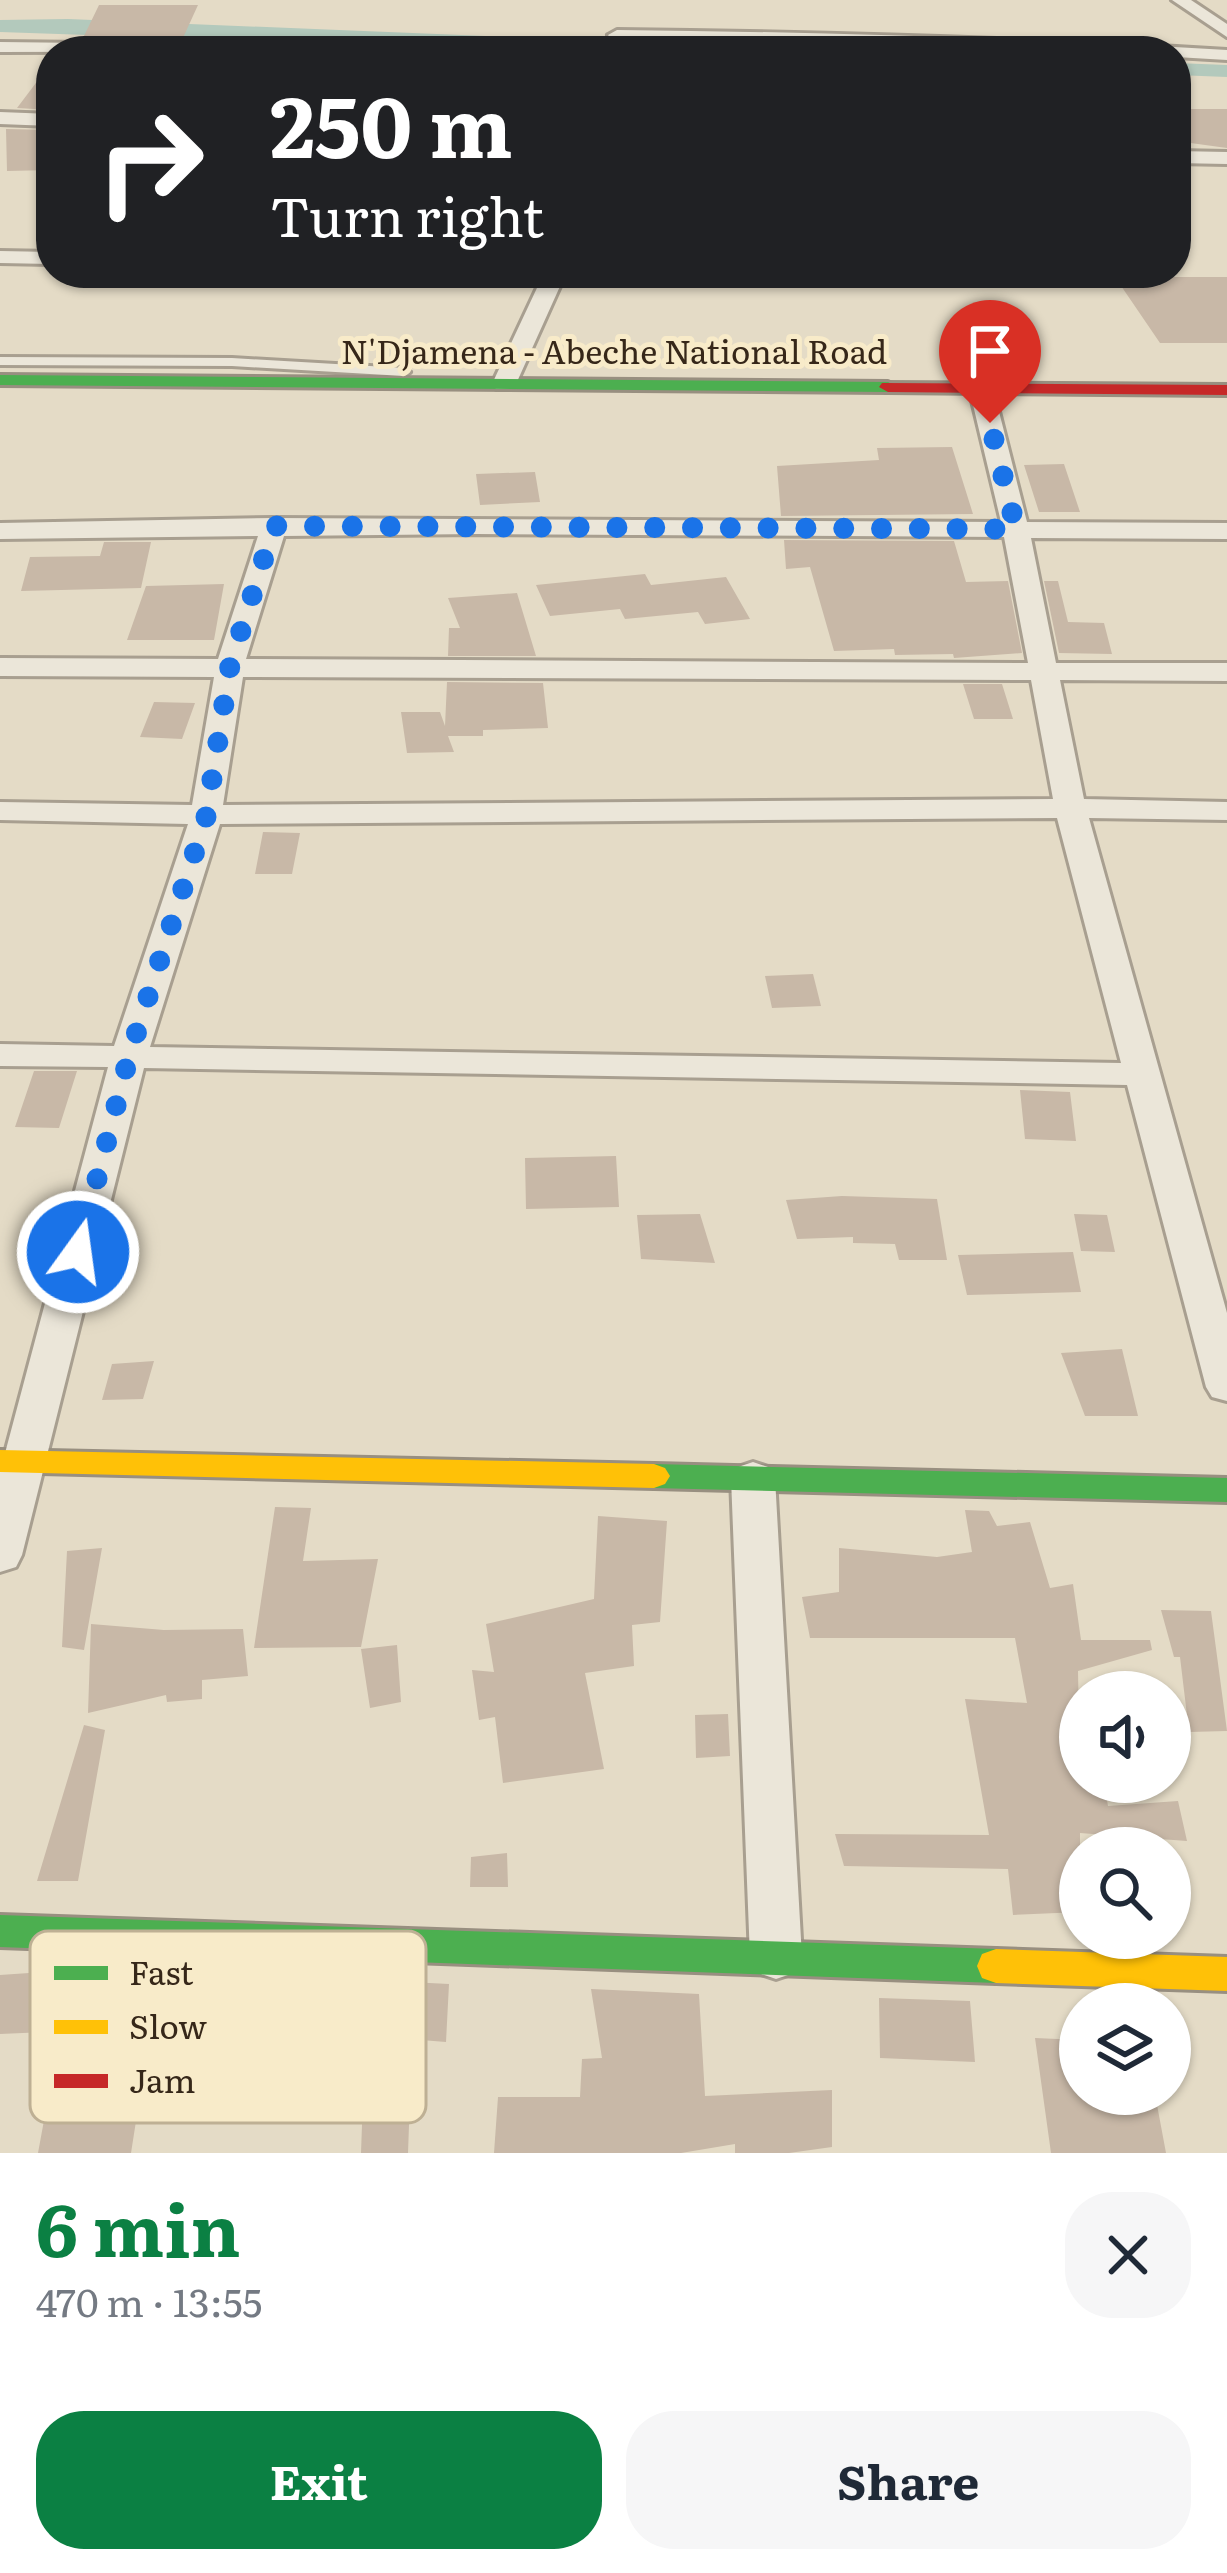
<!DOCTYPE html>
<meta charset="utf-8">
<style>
body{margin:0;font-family:Literata,serif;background:#f6f6f7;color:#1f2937;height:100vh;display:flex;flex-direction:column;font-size:45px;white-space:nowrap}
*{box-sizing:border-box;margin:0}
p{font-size:39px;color:#747a83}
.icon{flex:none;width:66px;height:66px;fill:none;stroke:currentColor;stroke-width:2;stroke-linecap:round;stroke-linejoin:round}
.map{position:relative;height:2153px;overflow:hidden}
.sheet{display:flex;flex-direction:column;background:#fff;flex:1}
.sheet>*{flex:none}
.hud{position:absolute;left:36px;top:36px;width:1155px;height:252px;border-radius:48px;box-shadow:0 3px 9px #0004;background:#202124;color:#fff;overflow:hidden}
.fabs{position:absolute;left:1059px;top:1671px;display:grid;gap:24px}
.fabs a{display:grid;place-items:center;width:132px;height:132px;border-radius:50%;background:#fff;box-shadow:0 3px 9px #0004;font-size:60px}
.pin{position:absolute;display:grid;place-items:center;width:102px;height:102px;color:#fff;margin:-123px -51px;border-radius:50% 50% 50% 0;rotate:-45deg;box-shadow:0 0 12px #0007}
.pin .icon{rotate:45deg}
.me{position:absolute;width:132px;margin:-66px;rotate:14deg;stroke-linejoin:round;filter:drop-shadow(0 0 9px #0008)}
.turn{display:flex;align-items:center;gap:42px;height:252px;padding:0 36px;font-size:54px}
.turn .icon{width:156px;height:156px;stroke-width:2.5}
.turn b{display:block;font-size:84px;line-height:102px}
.round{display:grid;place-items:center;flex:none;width:126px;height:126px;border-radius:48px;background:#f6f6f7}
.overview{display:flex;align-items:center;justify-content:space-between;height:204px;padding:0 36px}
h1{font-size:72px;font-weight:700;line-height:90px;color:#0b8043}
.action{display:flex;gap:24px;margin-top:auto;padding:24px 36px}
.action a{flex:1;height:138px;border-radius:48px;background:#0b8043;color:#fff;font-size:48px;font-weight:700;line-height:138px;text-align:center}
.action a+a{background:#f6f6f7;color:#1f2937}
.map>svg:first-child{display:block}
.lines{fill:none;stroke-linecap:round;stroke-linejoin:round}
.canal{fill:#b3c9bc;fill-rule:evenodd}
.building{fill:#c8b8a7}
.lane-casing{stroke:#a89f90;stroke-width:6}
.street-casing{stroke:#a89f90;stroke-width:6}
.fast-casing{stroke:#988f80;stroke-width:6}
.slow-casing{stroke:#988f80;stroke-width:6}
.jam-casing{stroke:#988f80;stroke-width:6}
.lane{fill:#ebe6d9;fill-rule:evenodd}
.street{fill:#ebe6d9;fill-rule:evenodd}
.fast{fill:#4caf50;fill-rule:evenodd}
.slow{fill:#ffc107;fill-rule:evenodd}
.jam{fill:#c62828;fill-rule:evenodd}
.route{stroke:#1a73e8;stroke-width:21;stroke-dasharray:0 37.8}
.labels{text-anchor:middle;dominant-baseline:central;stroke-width:10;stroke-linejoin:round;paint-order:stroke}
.far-street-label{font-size:33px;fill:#362719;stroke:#f8ebc9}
.key{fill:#f8ebc9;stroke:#beb094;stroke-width:3}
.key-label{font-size:33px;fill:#362719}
</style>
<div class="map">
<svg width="1227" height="2153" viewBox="0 0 1227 2153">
<rect width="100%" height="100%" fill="#e4dbc6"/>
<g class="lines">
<path class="canal" d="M68,19L708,45L718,51H555L0,32V20Z
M1176,63L1227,65V77L1176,75Z"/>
</g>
<path class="building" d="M99,5H198L182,40L83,38Z
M51,63V110L17,108Z
M1176,109H1227V148L1176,141Z
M6,129L51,130V170L7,171Z
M1115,277H1227V343H1160Z
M952,447L973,514L781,516L777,466L879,460L877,448Z
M1064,464L1080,512H1039L1024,465Z
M535,472L540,502L480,505L476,474Z
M784,540L954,541L966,582L1008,581L1022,653L954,658L953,654L895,655L894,649L834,651L810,567L786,569Z
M104,542H151L141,588L21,591L30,557L100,556Z
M645,574L651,585L726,577L750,619L705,624L698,612L625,619L620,609L550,616L536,585Z
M1044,581H1058L1068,622L1104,623L1112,654L1059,653Z
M224,584L214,640H127L146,586Z
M517,593L536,656H448L449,628H460L448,598Z
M447,682L543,683L548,728L483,730V736H448L454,752L407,753L401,712H440L445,726Z
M963,684H1002L1013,719H974Z
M154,702L195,703L182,739L140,737Z
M263,832L300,833L292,874H255Z
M813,974L821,1006L772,1008L765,976Z
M34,1071H77L59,1128L15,1127Z
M1020,1090L1070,1092L1076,1141L1025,1139Z
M616,1156L619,1207L526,1209L525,1158Z
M842,1196L937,1199L947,1260H899L895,1244L853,1243V1237L797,1239L786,1200Z
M700,1214L715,1263L641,1259L637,1215Z
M1074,1214L1107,1215L1115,1252L1081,1251Z
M1073,1252L1081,1292L967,1295L958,1255Z
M1122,1349L1138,1416H1085L1061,1353Z
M154,1361L143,1399L102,1400L112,1364Z
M275,1507L311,1508L303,1561L378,1559L361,1647L254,1648Z
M965,1510L989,1511L997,1526L1030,1522L1050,1588L1073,1584L1081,1640H1150L1152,1650L1078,1671L1080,1782H1104L1108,1806L1178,1801L1187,1841L1080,1833V1912L1013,1915L1008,1869L844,1866L835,1834L989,1835L965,1699L1027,1703L1015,1638H810L802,1597L839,1592V1548L937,1557L972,1552Z
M598,1516L667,1521L660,1622L632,1625L634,1666L585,1673L604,1769L503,1783L495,1717L479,1720L472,1670L494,1672L486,1624L594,1599Z
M102,1548L84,1650L62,1647L67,1551Z
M1161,1610L1211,1611L1227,1731L1189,1732L1180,1657H1174Z
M91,1624L164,1630L243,1629L248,1676L202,1680V1699L167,1702L166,1695L88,1713Z
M397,1645L401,1702L370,1708L361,1649Z
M728,1714L730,1756L696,1758L695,1715Z
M84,1725L105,1730L78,1881H37Z
M507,1853L508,1887H470L471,1857Z
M58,1971H133L135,2036L233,2043L234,1975L298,1977L299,2006L271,2007L274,2116L232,2117V2102H139L131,2153H38L56,2055L41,2058L46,2032L0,2034V1975Z
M370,1980L449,1984L446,2042L371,2036Z
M591,1989L699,1994L705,2096L832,2090V2147L789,2153H735V2144L681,2153H494L498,2097H580L582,2059L602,2058Z
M879,1998L970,2001L975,2062L880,2058Z
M1035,2038L1080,2040V2094H1155L1166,2153H1051Z
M363,2097H410L408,2153H361Z"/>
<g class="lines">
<g class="lane-casing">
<path id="lane" d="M0,357L232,358L404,368L410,372L404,376L232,366L0,365Z"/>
</g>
<g class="street-casing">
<path id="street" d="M1172,0H1191L1227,24V37Z
M617,30C821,32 1024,38 1227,50V60L1176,57V51L611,39L608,35Z
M0,42L338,46L347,51L0,52Z
M0,112L51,114V126L0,124Z
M1176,151L1227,152V164L1176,163Z
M0,251L51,252V264L0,263Z
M544,273H566L516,384L512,389H496L492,384Z
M1078,273H1101L1087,283L1079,281Z
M981,381L993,388L1027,522L1227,523V539L1031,538L1056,663H1227V681L1060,680L1084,799L1227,802V820L1089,818L1227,1313V1401L1212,1397L1206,1387L1127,1085L144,1068L22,1555L16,1567L0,1572V1472L108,1067L0,1066V1044L114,1046L188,824L0,820V802L192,805L214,677L0,676V658L218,659L258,536L0,539V523L274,518L1001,522L969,388ZM477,534L1004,537L1028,663L246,659L284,536ZM243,677L1031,680L1053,799L223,805ZM1057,818L1121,1063L150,1047L220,824Z
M753,1462L768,1467L775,1478L802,1957L794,1973L776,1979L758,1973L750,1957L731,1478L738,1467Z"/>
</g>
<g class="fast-casing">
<path id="fast" d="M0,375L888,382L897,387L888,392L0,385Z
M654,1464L1227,1478V1502L654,1488L643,1484L638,1476L643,1468Z
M0,1915L996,1949L1010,1954L1015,1966L1010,1978L996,1983L0,1947Z"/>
</g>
<g class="slow-casing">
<path id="slow" d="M0,1450L654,1464L665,1468L670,1476L665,1484L654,1488L0,1472Z
M996,1949L1227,1957V1991L996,1983L982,1978L977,1966L982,1954Z"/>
</g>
<g class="jam-casing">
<path id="jam" d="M882,383L1227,385V395L888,392L879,387Z"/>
</g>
<use href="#lane" class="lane"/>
<use href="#street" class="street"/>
<use href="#fast" class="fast"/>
<use href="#slow" class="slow"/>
<use href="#jam" class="jam"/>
</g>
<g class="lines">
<path class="route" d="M78,1252L129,1056L206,817L230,666L274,526L1016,529L990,423"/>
</g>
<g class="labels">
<g class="far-street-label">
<text x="614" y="349">N'Djamena - Abeche National Road</text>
</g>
</g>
<rect x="30" y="1931" width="396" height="192" rx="18" class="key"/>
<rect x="54" y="1966" width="54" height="14" fill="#4caf50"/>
<rect x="54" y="2020" width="54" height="14" fill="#ffc107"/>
<rect x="54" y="2074" width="54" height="14" fill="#c62828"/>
<g class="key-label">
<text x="129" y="1985">Fast</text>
<text x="129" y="2039">Slow</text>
<text x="129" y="2093">Jam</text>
</g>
</svg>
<div class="fabs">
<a><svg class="icon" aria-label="sound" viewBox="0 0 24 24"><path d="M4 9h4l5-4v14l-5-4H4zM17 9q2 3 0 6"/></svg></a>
<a><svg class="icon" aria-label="search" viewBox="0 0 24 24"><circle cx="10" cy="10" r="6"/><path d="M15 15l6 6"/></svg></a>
<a><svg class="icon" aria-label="layers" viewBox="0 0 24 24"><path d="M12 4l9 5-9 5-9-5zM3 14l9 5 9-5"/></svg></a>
</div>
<div class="pin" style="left:990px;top:423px;background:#d93025"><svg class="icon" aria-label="arrive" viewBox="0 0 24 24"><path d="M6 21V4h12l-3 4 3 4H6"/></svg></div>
<svg class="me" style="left:78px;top:1252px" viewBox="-20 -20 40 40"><circle r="17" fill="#1a73e8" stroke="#fff" stroke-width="3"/><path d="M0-11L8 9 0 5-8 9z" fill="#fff"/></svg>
<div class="hud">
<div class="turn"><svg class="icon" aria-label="right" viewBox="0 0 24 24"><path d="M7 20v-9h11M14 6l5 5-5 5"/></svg><div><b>250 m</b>Turn right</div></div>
</div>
</div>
<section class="sheet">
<div class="overview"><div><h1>6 min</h1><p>470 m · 13:55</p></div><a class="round"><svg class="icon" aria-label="close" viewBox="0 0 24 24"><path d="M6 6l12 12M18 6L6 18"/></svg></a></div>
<div class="action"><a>Exit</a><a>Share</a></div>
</section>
